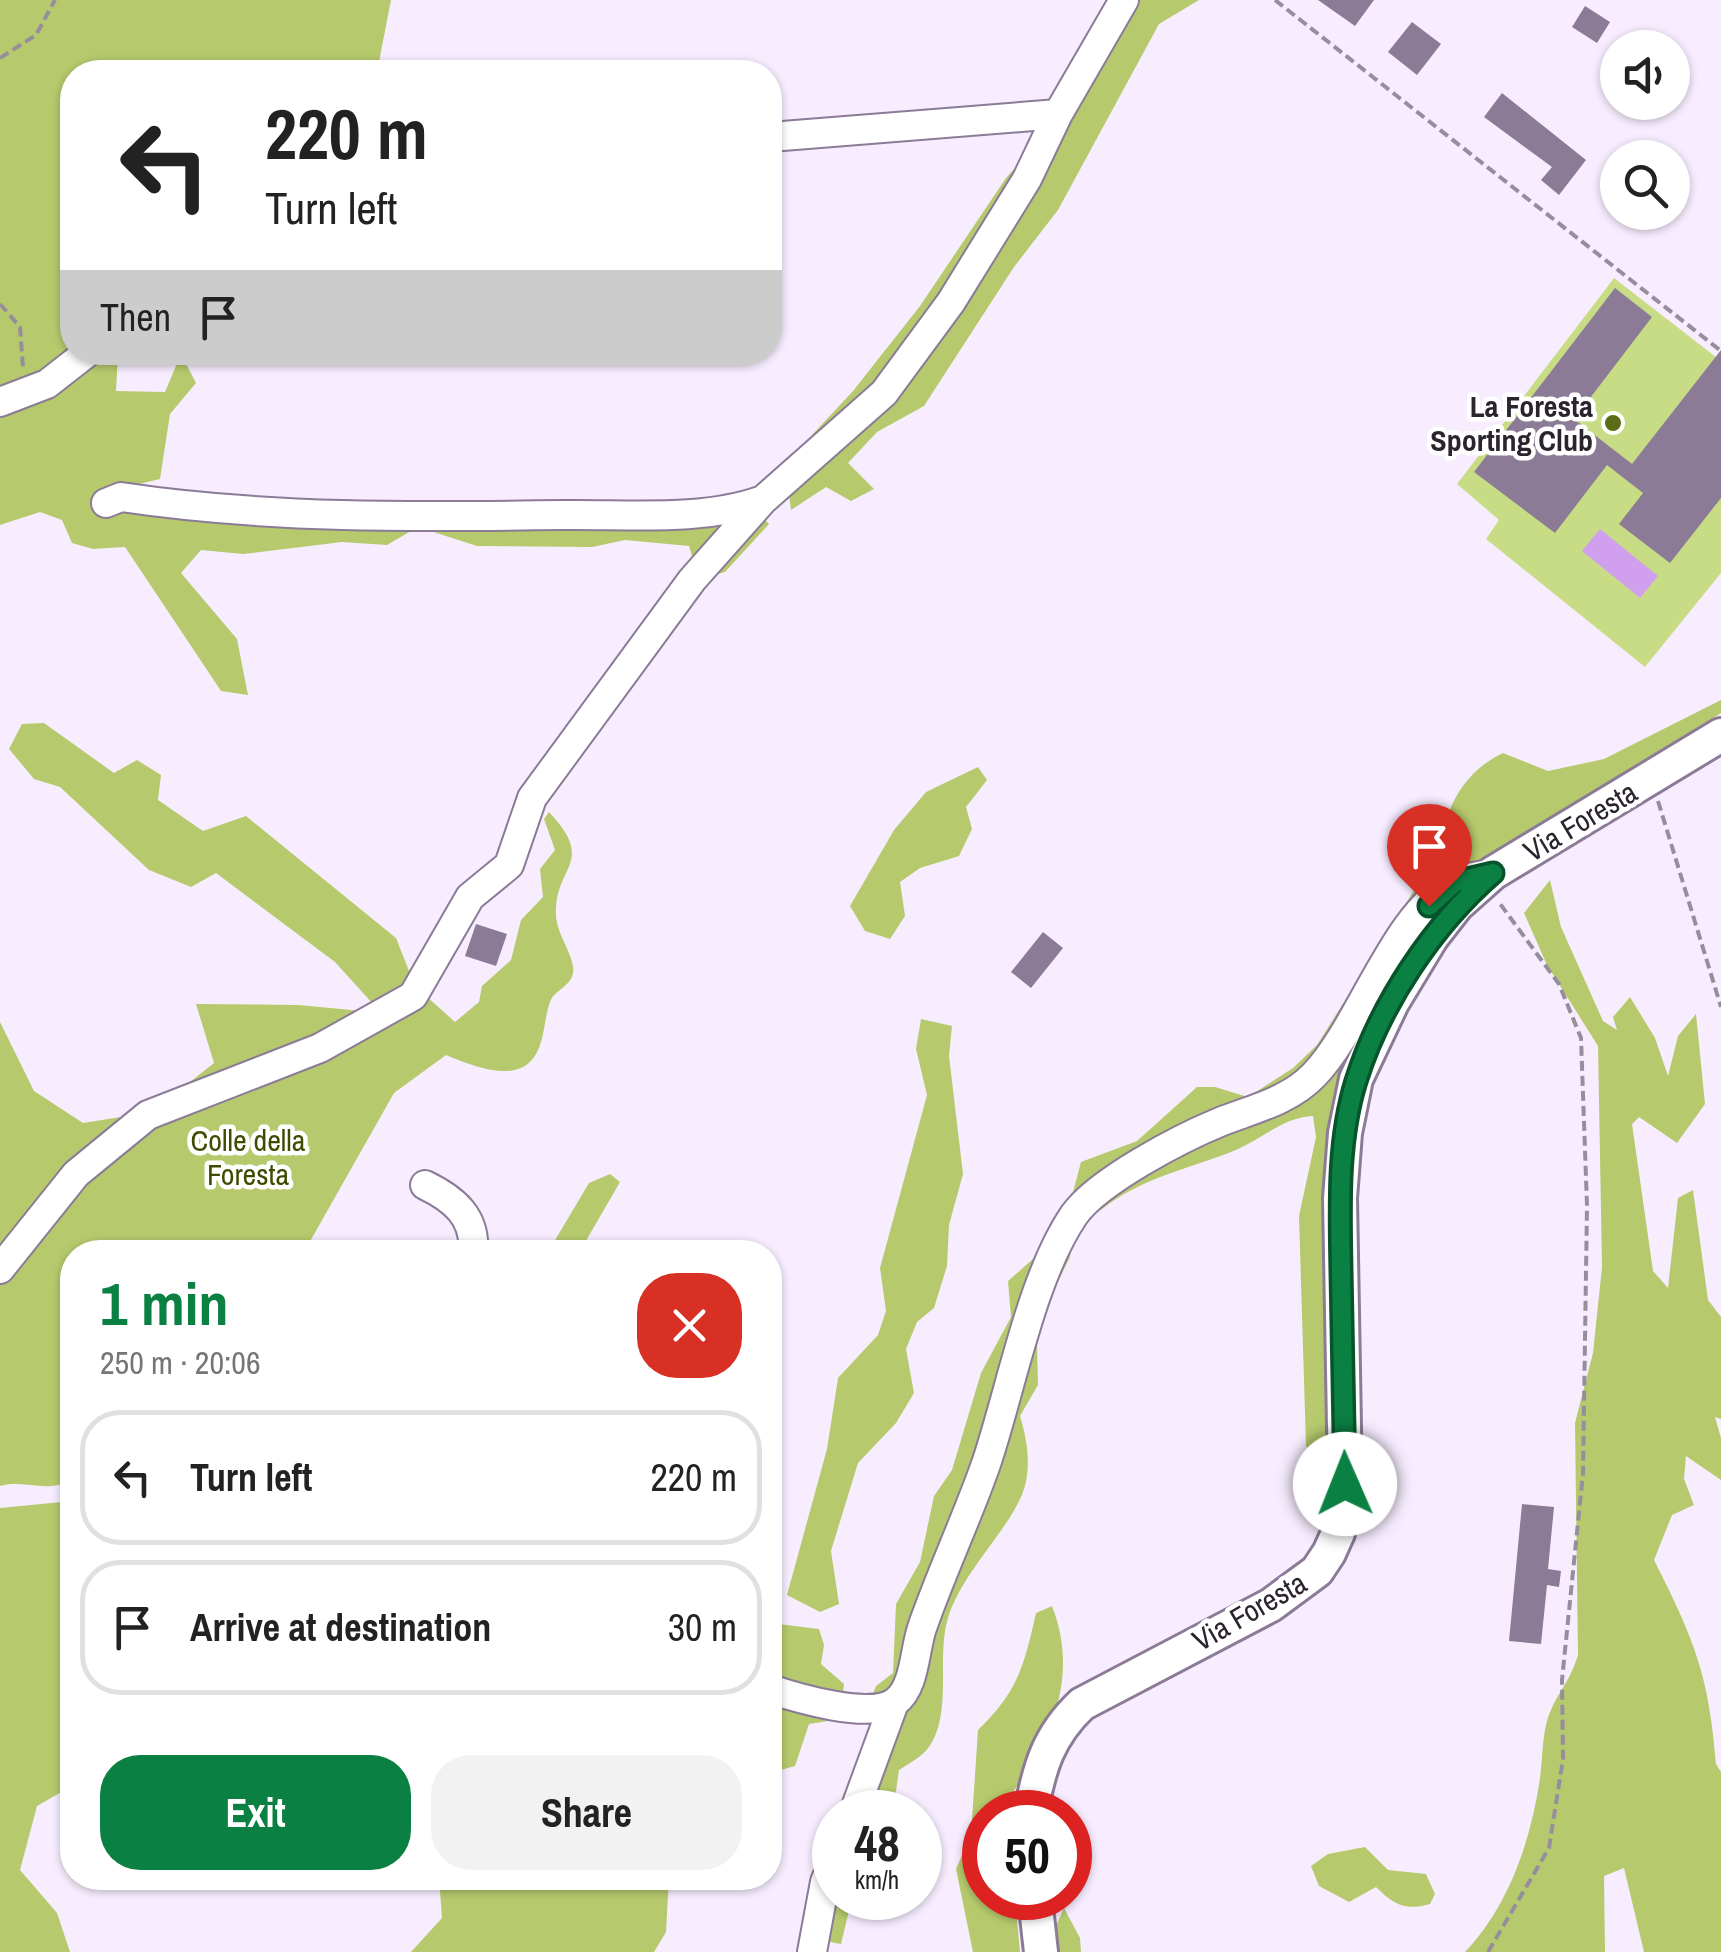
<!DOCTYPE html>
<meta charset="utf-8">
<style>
body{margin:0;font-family:"Archivo Narrow",sans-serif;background:#f2f2f2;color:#222;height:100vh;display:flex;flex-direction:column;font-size:38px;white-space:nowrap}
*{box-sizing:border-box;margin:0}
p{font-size:32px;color:#767676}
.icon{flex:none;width:55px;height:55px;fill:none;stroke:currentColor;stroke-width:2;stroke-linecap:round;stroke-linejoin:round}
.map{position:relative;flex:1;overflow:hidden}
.drawer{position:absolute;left:60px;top:1240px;width:722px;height:650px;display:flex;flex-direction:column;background:#fff;border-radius:40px;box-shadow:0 2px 8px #0004}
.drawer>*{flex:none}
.hud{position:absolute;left:60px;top:60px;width:722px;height:305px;border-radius:40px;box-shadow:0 2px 8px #0004;background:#fff;color:#222;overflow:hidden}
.tools{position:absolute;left:1600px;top:30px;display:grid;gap:20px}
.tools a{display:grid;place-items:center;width:90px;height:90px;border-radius:50%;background:#fff;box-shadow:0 2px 8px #0004;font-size:50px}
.speed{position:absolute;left:812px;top:1790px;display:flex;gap:20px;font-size:50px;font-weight:700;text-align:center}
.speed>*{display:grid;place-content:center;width:130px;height:130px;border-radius:50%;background:#fff;box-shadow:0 2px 8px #0004;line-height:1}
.speed small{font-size:25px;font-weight:400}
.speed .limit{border:15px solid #d22;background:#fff;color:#111}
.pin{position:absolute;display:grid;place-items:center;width:85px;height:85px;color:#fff;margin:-102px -42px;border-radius:50% 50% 50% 0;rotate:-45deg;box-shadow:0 0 10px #0007}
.pin .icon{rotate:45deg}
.me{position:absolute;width:110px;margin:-55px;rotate:359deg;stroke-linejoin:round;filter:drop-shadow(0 0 8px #0008)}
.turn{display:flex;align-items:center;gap:35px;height:210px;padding:0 40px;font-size:45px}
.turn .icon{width:130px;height:130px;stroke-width:2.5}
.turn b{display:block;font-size:70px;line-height:85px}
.then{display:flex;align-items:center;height:95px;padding:0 40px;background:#0003;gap:20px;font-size:38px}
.round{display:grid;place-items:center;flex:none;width:105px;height:105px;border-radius:40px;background:#f2f2f2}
.overview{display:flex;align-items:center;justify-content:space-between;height:170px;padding:0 40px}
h1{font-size:60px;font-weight:700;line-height:75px;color:#0b8043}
.button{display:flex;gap:20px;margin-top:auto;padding:20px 40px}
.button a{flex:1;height:115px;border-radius:40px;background:#0b8043;color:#fff;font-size:40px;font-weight:700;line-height:115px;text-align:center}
.button a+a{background:#f2f2f2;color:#222}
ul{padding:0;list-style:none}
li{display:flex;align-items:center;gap:30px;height:135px;margin:0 20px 15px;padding:0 20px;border:5px solid #e0e0e0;border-radius:40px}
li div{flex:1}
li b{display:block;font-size:38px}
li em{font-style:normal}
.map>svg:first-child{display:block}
.green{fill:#c8dc85}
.forest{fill:#b6ca6d}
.water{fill:#d0a0ef}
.building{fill:#8b7b96}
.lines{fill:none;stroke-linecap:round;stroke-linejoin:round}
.minor-casing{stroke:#8c7b97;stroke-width:32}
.major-casing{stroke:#8c7b97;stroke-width:38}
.path{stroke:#978e9d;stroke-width:4;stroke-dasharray:10 5;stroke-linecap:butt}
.minor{stroke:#fff;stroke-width:28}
.major{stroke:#fff;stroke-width:32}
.route-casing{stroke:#07532c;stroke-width:25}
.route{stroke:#0b8043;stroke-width:18}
.poi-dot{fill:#5c6b15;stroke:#fefffe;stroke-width:4}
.labels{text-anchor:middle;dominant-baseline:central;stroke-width:9;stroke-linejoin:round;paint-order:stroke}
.poi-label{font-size:30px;font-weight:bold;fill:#2b242f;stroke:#fefffe;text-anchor:end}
.street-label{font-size:30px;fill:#2b242f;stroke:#fefffe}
.park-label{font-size:30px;fill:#3f4b01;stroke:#fefffe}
</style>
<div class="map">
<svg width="1721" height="1952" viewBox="0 0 1721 1952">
<rect width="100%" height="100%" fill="#f7edff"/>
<path class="green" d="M1614,278L1721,361V573L1645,667L1486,539L1499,520L1457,484Z"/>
<path class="forest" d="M0,0H391L377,72H72V352L118,353L116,391L165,392L181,354L196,383L170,414L160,479L105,492L572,512L668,501L749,503L769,524L725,572L699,579L689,546L625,540L592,547L477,546L418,527L387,545L342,542L243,554L201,550L181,573L237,639L248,695L221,691L125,547L93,549L72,543L62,520L40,512L0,525Z
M1120,0H1199L1159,24L1058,210L1014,267L924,406L877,432L848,463L874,489L851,501L826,487L791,510L785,464L853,391L920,306L1006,178L1046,134Z
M1721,700V713L1560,817L1360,1031L1331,1448L1321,1466L1306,1446L1299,1216L1316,1137L1313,1116C1284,1117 1262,1139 1236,1150C1189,1169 1142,1177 1101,1210L1073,1192L1081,1162L1137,1141L1197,1087H1215L1248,1097L1293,1068L1317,1045L1443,844C1445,804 1467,770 1503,753L1548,771L1604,759Z
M44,723L114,773L137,760L161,775L158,800L203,831L246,816L396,938L415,986L455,1022L479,1002L482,986L511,960L521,920L543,897L540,869L555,850L544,819L549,812C595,861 558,865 556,908C554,930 569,946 573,966C576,986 555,988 550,1002C544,1018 545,1039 536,1054C518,1086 471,1065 446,1055L394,1093L304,1252H72V1480C46,1494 23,1479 0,1486V1022L34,1091L83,1123L152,1112L214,1063L196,1004L299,1005L372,1012L373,1004L335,962L216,873L191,887L149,870L60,787L34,779L9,749L22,724Z
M978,767L987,780L966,807L972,829L959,856L920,868L900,882L905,916L890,939L865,931L850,906L894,830L926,792Z
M1550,880L1561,927L1603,1021L1617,1030L1613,1017L1630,997L1655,1038L1668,1076L1678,1036L1696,1014L1705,1104L1677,1143L1639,1117L1632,1124L1653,1271L1668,1288L1678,1198L1693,1190L1708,1300L1721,1317V1419L1715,1417L1721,1438V1480L1686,1456L1684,1479L1694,1505L1672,1515L1654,1560C1694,1639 1709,1675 1716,1764L1721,1772V1952H1644L1624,1868L1604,1876L1605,1952H1465C1509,1906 1531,1840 1540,1778C1543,1758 1542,1728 1551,1710C1560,1689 1570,1681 1578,1655L1575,1423L1593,1353L1602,1267L1598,1046L1547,965L1524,913Z
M921,1019L952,1026L949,1056L963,1174L949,1225L947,1266L934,1308L917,1322L906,1349L914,1393L896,1423L858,1463L831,1551L839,1604L820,1612L787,1595L827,1449L838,1378L878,1335L886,1311L880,1268L927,1095L916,1049Z
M610,1174L620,1182L587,1239L586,1252H548L589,1183Z
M1061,1217L1074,1225L1070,1257L1047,1304L1037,1343L1038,1385L1020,1416C1027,1439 1032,1467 1023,1492C1009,1530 962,1572 948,1618C936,1657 953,1712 929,1747C923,1756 908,1764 899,1770L893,1812H842L877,1743L866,1712L876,1686L893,1673L896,1604L920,1562L934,1496L952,1470L981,1373L1011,1317L1008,1281L1033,1259L1053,1218Z
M72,1501V1786L37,1806L20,1870L57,1913L70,1952H0V1508Z
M1052,1606C1074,1662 1061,1715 1031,1764C1021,1780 1010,1795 1003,1812H985V1898H1015L1020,1952H973L956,1869L971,1835L978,1730C1018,1691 1024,1666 1036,1613Z
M770,1623L819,1629L824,1645L821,1664L844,1684L840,1719L809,1724L795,1766L770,1773Z
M835,1819V1898H852L841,1944L819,1940L803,1915Z
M1365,1847L1388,1870L1426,1874L1435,1894L1430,1904C1405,1911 1394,1905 1376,1887L1349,1902L1319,1886L1311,1866L1328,1854Z
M439,1878H669L666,1932L654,1952H411L442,1918Z
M1064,1908L1080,1938L1081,1952H1056L1054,1930Z"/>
<path class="water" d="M1600,529L1658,576L1640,598L1582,551Z"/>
<path class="building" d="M1318,0H1374L1355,26Z
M1585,6L1610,22L1597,43L1572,27Z
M1412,22L1441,44L1417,75L1388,52Z
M1502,93L1586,160L1559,195L1541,180L1552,167L1484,117Z
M1615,288L1652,317L1574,419L1632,464L1721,350V498L1670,563L1619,524L1643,493L1607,465L1555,533L1474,472Z
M476,924L507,934L496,966L465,956Z
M1043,932L1063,948L1031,988L1011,972Z
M1522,1504L1554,1507L1548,1569L1561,1571L1559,1587L1547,1585L1541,1644L1509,1641Z"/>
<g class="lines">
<g class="minor-casing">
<path id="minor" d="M770,137L1058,114
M0,402L47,384L88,352
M106,503L121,497C269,519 416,517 565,515C628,514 702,522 763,500
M425,1185C454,1199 476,1217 473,1252
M0,1269L76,1174L148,1115L320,1048L413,996L470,897L509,865L532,798L692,580L763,500L884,393L951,302L1027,179L1058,114L1124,0
M770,1689C797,1698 870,1720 895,1702C916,1687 914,1648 923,1625C942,1571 967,1518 986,1464C1011,1390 1031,1278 1074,1215C1098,1181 1181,1138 1220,1122C1253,1109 1289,1101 1314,1075C1362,1025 1394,912 1456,882C1467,877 1482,876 1493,873
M854,1812L894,1703
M812,1952L825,1882L835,1858"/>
</g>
<g class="major-casing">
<path id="major" d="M1031,1812C1039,1768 1048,1736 1082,1704L1271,1605L1317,1571L1329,1553L1338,1533L1345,1484L1340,1198L1345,1133L1356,1079L1392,1003L1432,937L1457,905L1493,873L1721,735
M1035,1898L1041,1952"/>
</g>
<path class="path" d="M1275,0L1721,351
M0,58L36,35L55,0
M0,304L20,327L23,368
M1658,801L1721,1007
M1488,1952L1549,1848L1563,1759L1562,1680L1583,1473L1587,1206L1581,1038L1559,984L1498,901"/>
<use href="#minor" class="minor"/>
<use href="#major" class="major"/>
</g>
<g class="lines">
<g class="route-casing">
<path id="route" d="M1345,1484C1344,1413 1342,1342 1341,1271C1340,1208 1337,1142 1356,1081C1380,1004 1433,925 1493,873L1455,882L1429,906"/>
</g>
<use href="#route" class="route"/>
</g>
<circle class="poi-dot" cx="1613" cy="423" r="10"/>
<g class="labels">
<g class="poi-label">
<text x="1593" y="406">La Foresta<tspan x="1593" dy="34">Sporting Club</tspan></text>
</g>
<g class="street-label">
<text transform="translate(1580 821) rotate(-31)">Via Foresta</text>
<text transform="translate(1249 1611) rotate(-30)">Via Foresta</text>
</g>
<g class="park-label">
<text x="248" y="1140">Colle della<tspan x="248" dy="34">Foresta</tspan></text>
</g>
</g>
</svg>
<div class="tools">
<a><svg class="icon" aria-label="sound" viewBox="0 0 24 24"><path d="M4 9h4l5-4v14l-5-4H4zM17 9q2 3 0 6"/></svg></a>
<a><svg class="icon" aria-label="search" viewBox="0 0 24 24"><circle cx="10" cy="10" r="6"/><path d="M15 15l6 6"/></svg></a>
</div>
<div class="speed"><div>48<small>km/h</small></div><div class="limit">50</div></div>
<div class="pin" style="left:1429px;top:906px;background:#d93025"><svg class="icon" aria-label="arrive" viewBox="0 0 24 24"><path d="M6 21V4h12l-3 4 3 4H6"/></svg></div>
<svg class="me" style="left:1345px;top:1484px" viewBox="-20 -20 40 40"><circle r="19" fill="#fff"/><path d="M0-13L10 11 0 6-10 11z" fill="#0b8043"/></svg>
<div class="hud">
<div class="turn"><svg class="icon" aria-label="left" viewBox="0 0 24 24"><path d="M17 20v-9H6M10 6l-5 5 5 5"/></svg><div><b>220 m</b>Turn left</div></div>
<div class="then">Then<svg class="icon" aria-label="arrive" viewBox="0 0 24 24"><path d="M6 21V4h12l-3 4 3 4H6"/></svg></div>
</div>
<section class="drawer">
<div class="overview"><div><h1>1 min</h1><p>250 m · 20:06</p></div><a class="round" style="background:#d93025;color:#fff"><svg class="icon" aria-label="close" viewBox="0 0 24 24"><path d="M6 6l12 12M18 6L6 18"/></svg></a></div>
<ul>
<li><svg class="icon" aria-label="left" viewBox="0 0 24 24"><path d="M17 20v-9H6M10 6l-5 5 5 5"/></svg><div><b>Turn left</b></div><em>220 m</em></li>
<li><svg class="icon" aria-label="arrive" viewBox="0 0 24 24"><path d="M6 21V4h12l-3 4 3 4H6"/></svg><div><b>Arrive at destination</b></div><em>30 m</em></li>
</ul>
<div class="button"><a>Exit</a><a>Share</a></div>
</section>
</div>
